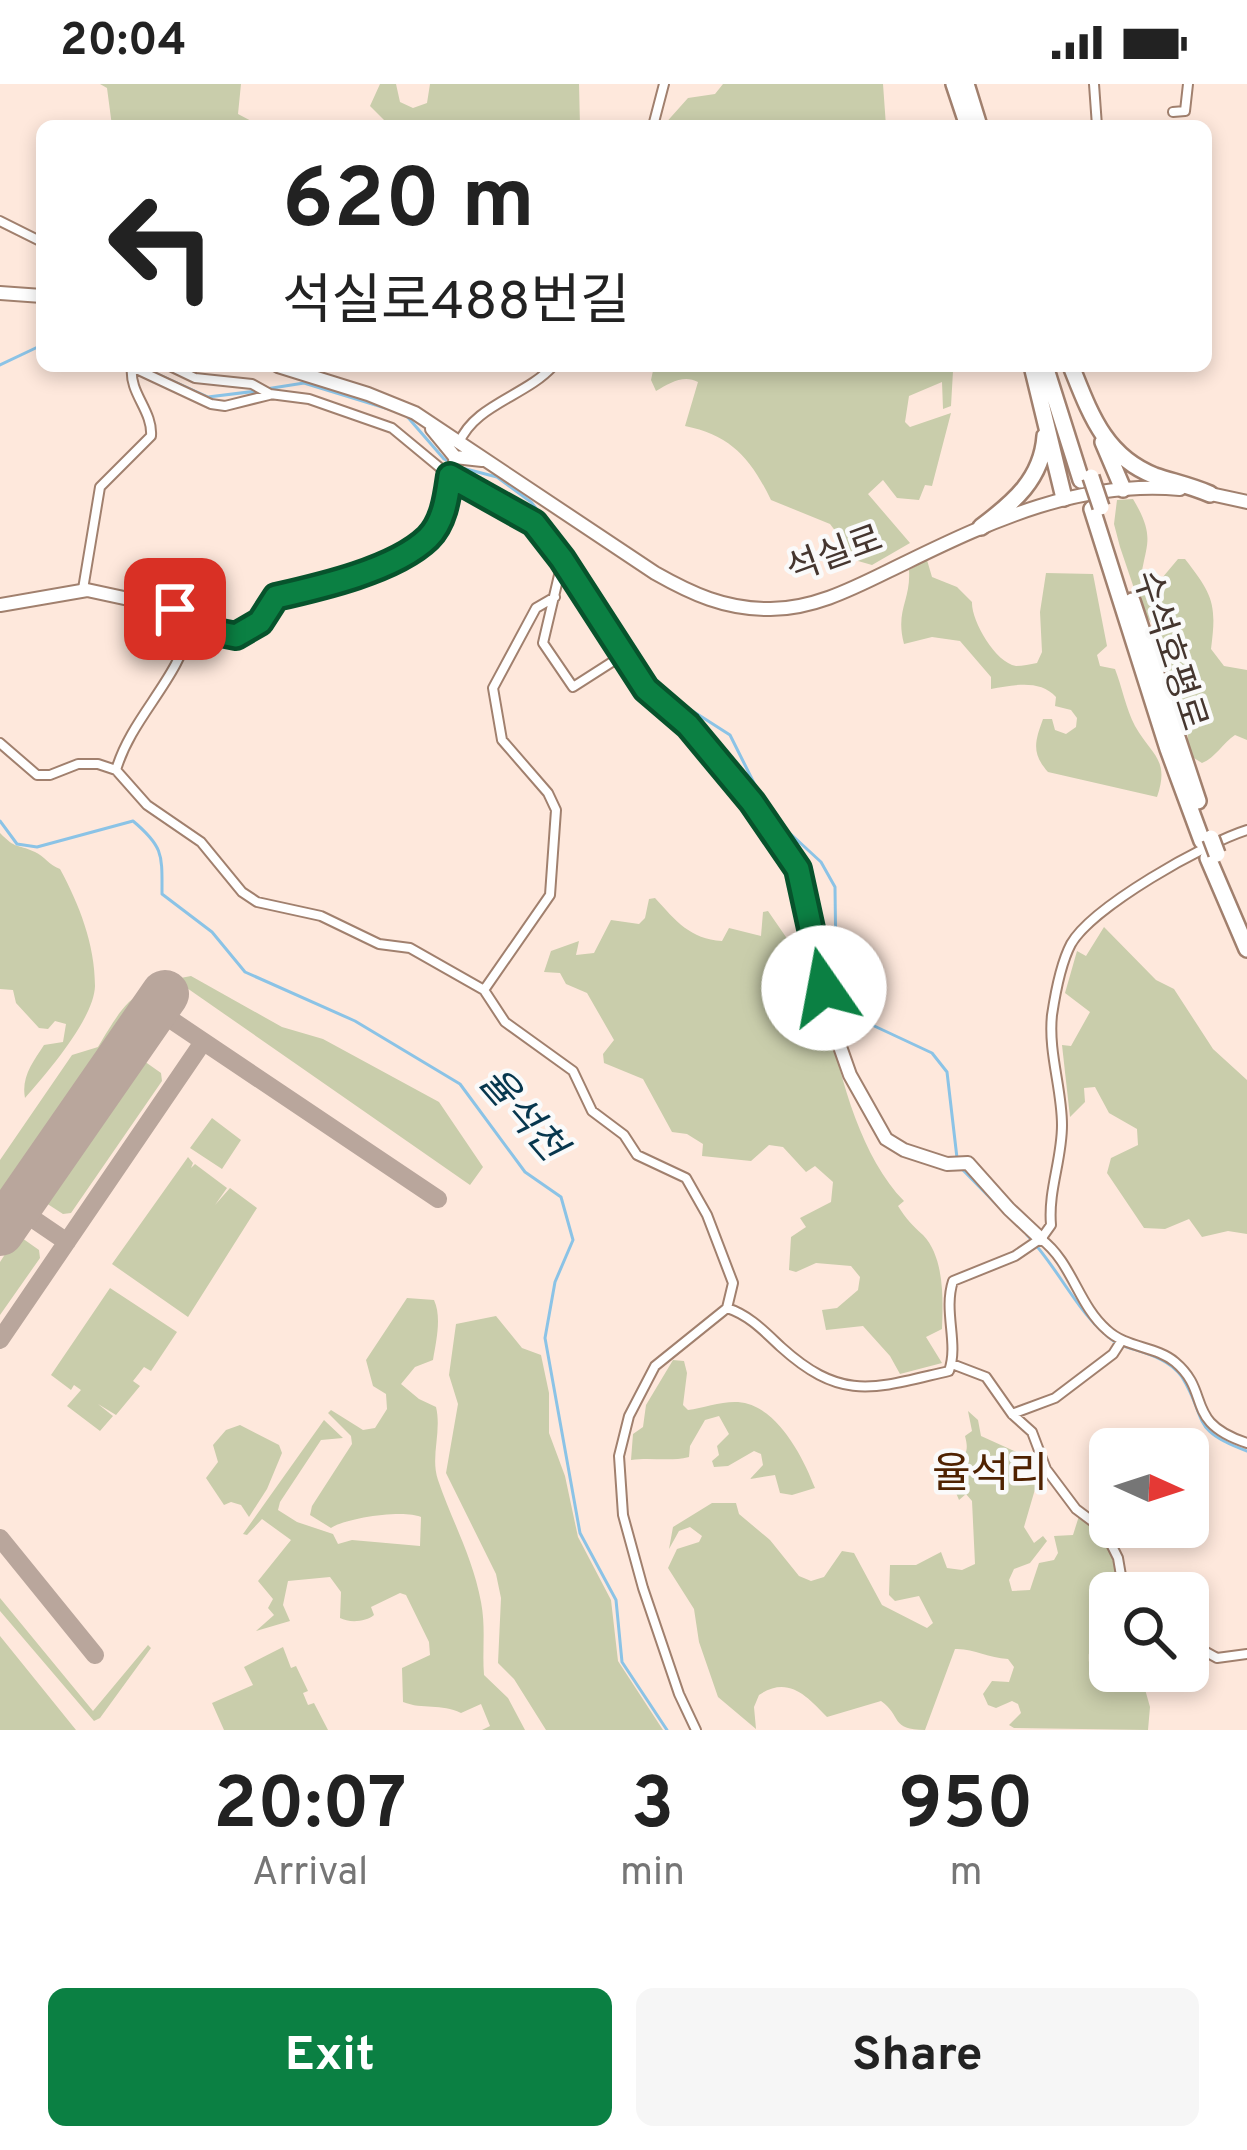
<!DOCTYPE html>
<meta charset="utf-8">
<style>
body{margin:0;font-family:Overpass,"Noto Sans KR",sans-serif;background:#f6f6f6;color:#222;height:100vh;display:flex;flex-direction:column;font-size:45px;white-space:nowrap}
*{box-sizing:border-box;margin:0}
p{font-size:39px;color:#767676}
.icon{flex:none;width:66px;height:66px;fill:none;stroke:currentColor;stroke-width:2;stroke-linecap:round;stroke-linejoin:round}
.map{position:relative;height:1646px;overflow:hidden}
.side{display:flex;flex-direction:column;background:#fff;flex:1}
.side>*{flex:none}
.top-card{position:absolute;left:36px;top:36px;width:1176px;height:252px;border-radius:18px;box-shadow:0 6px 18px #0003;background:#fff;color:#222;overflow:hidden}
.needle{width:78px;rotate:93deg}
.controls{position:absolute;left:1089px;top:1344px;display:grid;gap:24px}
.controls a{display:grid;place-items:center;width:120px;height:120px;border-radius:18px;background:#fff;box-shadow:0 6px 18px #0003;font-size:60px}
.pin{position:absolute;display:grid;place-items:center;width:102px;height:102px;color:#fff;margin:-51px;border-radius:24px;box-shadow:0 6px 18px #0006}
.me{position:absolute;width:132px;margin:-66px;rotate:348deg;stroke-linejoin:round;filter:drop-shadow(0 0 9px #0008)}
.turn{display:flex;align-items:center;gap:42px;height:252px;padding:0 48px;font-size:54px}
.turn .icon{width:156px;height:156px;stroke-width:2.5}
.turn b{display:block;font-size:84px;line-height:102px}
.eta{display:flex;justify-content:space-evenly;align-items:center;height:204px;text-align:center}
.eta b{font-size:72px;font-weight:700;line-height:84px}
.action{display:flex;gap:24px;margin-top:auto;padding:24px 48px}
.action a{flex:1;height:138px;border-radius:18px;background:#0b8043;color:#fff;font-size:48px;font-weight:700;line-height:138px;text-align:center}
.action a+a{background:#f6f6f6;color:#222}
.status{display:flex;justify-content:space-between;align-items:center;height:84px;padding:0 60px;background:#fff;direction:ltr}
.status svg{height:33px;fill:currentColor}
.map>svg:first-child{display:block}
.green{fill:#c9cdab}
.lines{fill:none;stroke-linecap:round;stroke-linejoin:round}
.stream{stroke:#8bc3e6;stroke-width:3}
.taxiway{stroke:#b9a69c;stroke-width:18}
.runway{stroke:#b9a69c;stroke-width:48}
.street-casing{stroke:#a1806e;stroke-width:12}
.secondary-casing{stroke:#a1806e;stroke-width:16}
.highway-casing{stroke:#a1806e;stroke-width:20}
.street{stroke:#fff;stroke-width:8}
.secondary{stroke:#fff;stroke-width:12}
.highway{stroke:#fff;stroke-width:15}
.highway-bridge-casing{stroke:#a1806e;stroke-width:20;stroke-linecap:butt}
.highway-bridge{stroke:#fff;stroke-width:15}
.route-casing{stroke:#07532c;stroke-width:30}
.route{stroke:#0b8043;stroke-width:21}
.labels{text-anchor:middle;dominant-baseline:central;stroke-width:9;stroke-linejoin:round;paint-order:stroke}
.street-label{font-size:36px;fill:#45362f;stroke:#fafafa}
.water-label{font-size:39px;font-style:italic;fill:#07374e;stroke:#fafafa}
.quarter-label{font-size:42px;fill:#4f2201;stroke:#fafafa}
</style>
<div class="status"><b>20:04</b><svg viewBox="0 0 49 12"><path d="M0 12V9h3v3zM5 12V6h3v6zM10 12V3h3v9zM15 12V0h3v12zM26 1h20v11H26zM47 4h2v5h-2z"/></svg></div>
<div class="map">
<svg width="1247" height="1646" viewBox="0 0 1247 1646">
<rect width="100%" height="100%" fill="#fee8dc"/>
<path class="green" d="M100,0H241L238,30L261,42H112L107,4Z
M380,0H396L400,18L413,24L427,19L430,0H579L580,42H390L370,22Z
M723,0H883L886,42H663L688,14L715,10Z
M654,282H939L953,287L951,322L943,325L942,298L909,312L905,338L910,343L951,329L932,402L925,401L919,416L897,414L883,396L868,410L910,459L872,481L858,477L830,440L771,416C751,375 731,351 685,342L698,298C684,290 669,299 656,307L651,296Z
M1133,415C1160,460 1141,462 1140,510L1147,512L1178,475H1185C1213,511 1217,520 1211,565L1224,582L1247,586V656L1235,651C1223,659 1215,674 1202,679L1189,671L1187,642L1167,595L1162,553L1141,525L1120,463L1114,440L1117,416Z
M927,476L932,493L957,503L972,518C971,536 995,579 1016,582C1023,582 1030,580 1037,579L1042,568L1040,528L1046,489L1093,490L1107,562L1097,571L1100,582L1115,585C1122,603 1126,625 1135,642C1152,672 1170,675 1157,713L1048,688C1031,669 1035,657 1043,635H1052L1055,646L1066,650L1076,643L1077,634L1071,626L1055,622L1056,613C1040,595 1013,601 991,605V593L960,557L932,553L904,560C895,526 911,517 909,486Z
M0,749C17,766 15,759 35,768C44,772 49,781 60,785C79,820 95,860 95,902C94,935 46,990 25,1014C21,993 33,978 44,961L63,958L66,940L55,937L48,945L39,944L16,919L13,906L0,905Z
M655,814C676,837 690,855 722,857L729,844L761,852L763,828L768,827L797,869L818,881C831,955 851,1063 904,1117L898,1122C906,1135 913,1142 923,1151C945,1174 943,1217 942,1245L926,1253L942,1279L900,1290L890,1272L863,1242L826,1246L822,1226L837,1224L858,1206L860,1193L851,1182L816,1179L796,1188L789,1186L791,1153L806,1143L800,1134L831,1118L833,1098L815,1082L806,1088L783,1063L769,1061L751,1077L702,1072L703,1060L687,1050L672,1048L643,995L604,979L603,970L614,956L587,909L566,900L560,889L544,888L551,867L579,857L576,871L594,869L611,836L639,840L645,834L649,815Z
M1104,843L1156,896L1174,905L1213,965L1247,996V1150L1228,1147L1202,1153L1189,1135L1165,1145L1144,1144L1107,1089L1111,1074L1138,1061L1137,1045L1109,1029L1095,1003L1084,1004L1085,1018L1070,1033L1062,961L1071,962L1090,928L1065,909L1077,867L1086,872Z
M191,892L282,943L323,955L439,1018L483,1083L470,1101L174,895L145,910L0,1121V1076L72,971L98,963C126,916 134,903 191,892Z
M144,977L161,989L162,997L71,1129L63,1130L46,1119L45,1111L137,979Z
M212,1034L241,1056L222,1085L190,1064Z
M188,1073L193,1079L191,1084L195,1080L227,1104L215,1121L230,1104L257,1124L188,1233L112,1180Z
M22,1154L39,1166L40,1174L0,1231V1178L15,1155Z
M110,1204L177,1248L151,1287L144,1283L133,1297L140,1302L116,1331L98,1320L113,1332L100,1347L67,1322L81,1306L74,1301L71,1306L51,1291Z
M407,1214L434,1216C442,1233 436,1258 433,1276L415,1283L401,1300L419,1315L436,1323C442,1348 430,1373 438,1396C452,1437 473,1474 481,1518C486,1544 482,1566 484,1591L508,1614L525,1646H482L490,1642L481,1620L461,1629C441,1619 423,1626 403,1618L402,1584L430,1571L429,1558L406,1511L400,1509L371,1523L374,1531C366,1538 349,1539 340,1534L341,1508L330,1493L288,1497L283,1521L290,1537L256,1547L274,1531L268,1524L273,1515L258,1497L291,1456L262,1435L247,1451L243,1450L324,1336L343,1354L321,1356L280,1418L278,1426L297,1438L333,1450L338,1460L352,1456L420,1462L421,1433C404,1425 345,1434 331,1444L310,1431L312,1422L352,1360L351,1352L328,1329L331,1326L363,1346L375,1344L387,1325L386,1310L373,1302L366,1276Z
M496,1232L522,1264L541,1271L549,1309V1349L565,1392L578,1453L611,1516L618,1577L663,1646H546L514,1595L498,1579L501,1514L496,1490L446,1389L458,1320L449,1291L456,1240Z
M673,1276L684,1277L687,1289L683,1321L688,1326C703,1324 722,1317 738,1318C777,1321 803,1373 815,1404L792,1411L780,1409L775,1391L750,1395L763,1381L761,1370L754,1367L728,1382L714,1383L712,1377L719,1371L717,1362L729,1350L719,1332L705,1336L690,1362L689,1373C669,1378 652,1373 631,1376L633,1350L643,1343L646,1321Z
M968,1327L978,1336L981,1352L1034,1376L1038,1395L1024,1443L1034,1459L1043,1452L1047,1457L1030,1479L1014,1485L1009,1496L1012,1507L1030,1506L1039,1479L1054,1476L1058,1469L1054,1452L1073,1451L1079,1432C1103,1450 1121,1478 1115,1509H1110C1110,1542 1056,1587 1120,1600L1133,1590L1141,1591L1150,1623L1148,1646L1014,1644L1009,1641L1021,1629L1018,1620L1012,1617L996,1624L988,1621L983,1610L992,1597L1009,1598L1014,1583L1008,1575C988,1574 973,1564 955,1565L925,1646C890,1646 902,1632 881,1617L827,1633C807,1612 788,1591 759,1611L754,1623L756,1645L718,1613L699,1558L694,1525L668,1484L677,1465L699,1458L702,1452L690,1443L679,1447L669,1465L673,1443L712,1419H736L739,1430L770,1456L799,1492L811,1497L824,1493L842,1467L854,1469L882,1521L927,1544L933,1539L919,1512L895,1517L889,1511L890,1481H916L941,1468L947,1484L962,1486L975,1480L972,1417L966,1410L959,1416L946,1385C961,1372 971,1374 965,1352L972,1347Z
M240,1341L279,1361L282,1369L267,1405L249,1433L241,1421L231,1418L224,1421L206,1394L218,1378L213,1361L226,1346Z
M0,1514L93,1627L148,1561L151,1564L100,1634L94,1637L0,1527Z
M0,1552L76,1646H0Z
M283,1563L291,1584L296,1582L308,1607L303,1609L308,1621L314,1619L328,1646H224L212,1619L253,1601L244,1583Z"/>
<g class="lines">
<path class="stream" d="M0,281L42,261
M142,283L208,313L257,307
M266,305L304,299L395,327
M405,330L444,375L462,384L497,393L531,418L580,480L635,574L666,610L730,651L770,731L821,778L835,803L836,883L847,924L870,940L932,969L947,988L957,1074
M0,737L17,760L37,763L133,737C164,763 162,771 162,810L212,848L245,888L355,937L460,1000L525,1088L561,1113L573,1156L555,1198L545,1254L580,1449L616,1516L622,1578L667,1646
M960,1083L1003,1127
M1027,1151C1059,1184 1078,1232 1115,1258
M1124,1262C1144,1269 1169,1274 1182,1293C1208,1335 1189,1346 1247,1367"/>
<path class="taxiway" d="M155,925L438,1115
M17,1124L67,1158
M0,1256L203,958
M0,1454L95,1571"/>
<path class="runway" d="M0,1148L165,910"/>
<g class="street-casing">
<path id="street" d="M1094,0L1097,42
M1173,28L1185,27L1188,0
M653,42L664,0
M0,137L42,158
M170,282L195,294L252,300L270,310L309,315L392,344L450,392L454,373
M132,283L211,320L225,322L269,311
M459,359C474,321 526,312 553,282
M566,481L560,487L543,559L573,603L623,571
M83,505L100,403L151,352C153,327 129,309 132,284
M0,659L37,691H50L78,680H98L116,686L147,721L201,758L242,808L257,818L321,832L379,860L410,864L484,906L505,938L573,987L592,1027L624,1051L637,1071L686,1094L707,1131L733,1199L727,1224L655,1282L629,1332L619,1372L623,1431L643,1504L679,1610L696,1646
M116,686C132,632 179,596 191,540
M484,906L550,811L556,726L548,709L502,656L493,604L536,524L555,513
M1041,1155L1051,1141C1048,1106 1062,1076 1062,1041C1062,1005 1048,968 1052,931C1055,911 1061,879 1071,860C1092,823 1205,759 1247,746
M1041,1155C1072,1178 1078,1221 1107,1246C1126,1264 1156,1262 1175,1278C1212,1309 1183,1338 1247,1359
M727,1224C749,1231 764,1247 781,1263C843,1319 875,1304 949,1287C959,1259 943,1228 953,1197L1015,1172L1040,1155
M952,1280L986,1293L1012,1330L1032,1348L1046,1385L1076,1425L1104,1446L1118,1474L1124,1509
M1012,1330L1055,1314L1113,1270L1122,1256
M1188,1558L1217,1574L1247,1570"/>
</g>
<g class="secondary-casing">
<path id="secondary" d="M0,209L42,212
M278,282L368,310L415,329L655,489C692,510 725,525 768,525C817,526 863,499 907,478C993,436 1081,396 1180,405
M432,345L455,373L482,376
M1206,409L1247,418
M0,521L87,506L175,525L196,544L236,552L260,538L276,513C320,503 395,486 428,454C444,438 447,413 450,392L534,439L562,475L647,605L688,641L752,719L798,785L832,940L850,991L886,1055L904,1066L947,1080L968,1079L1009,1125L1041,1155"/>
</g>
<g class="highway-casing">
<path id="highway" d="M954,0L968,42
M966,0L979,42
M1032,282L1064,414
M1045,282L1081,396
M1071,282C1090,329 1104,372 1155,392C1173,398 1192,402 1210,410
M1103,358L1123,405
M1092,425L1168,665L1202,757
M981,443C1013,419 1042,395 1045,352
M1132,517L1198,717
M1208,774L1247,865"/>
</g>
<use href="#street" class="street"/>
<use href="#secondary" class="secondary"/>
<use href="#highway" class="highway"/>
<g class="highway-bridge-casing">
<path id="highway-bridge" d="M1091,393L1101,423
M1211,754L1217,770"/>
</g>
<use href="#highway-bridge" class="highway-bridge"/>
</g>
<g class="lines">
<g class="route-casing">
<path id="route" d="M175,525L196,544L236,552L260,538L276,513C320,503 395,486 428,454C444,438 447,413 450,392L534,439L562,475L646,605L688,641L752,718L798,785L824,904"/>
</g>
<use href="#route" class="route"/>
</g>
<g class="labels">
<g class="street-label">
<text transform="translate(835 472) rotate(-20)">석실로</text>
<text transform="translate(1168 567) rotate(72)">수석호평로</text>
</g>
<g class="water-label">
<text transform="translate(520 1032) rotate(49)">율석천</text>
</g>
<g class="quarter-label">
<text x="990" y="1392">율석리</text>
</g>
</g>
</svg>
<div class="controls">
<a><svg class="needle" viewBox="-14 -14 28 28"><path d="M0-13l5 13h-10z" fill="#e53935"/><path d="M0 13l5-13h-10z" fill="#767676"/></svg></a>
<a><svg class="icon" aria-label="search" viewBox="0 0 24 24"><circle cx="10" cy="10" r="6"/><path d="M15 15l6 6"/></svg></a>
</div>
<div class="pin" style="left:175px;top:525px;background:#d93025"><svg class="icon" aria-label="arrive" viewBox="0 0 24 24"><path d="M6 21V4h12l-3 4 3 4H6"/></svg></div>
<svg class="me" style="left:824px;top:904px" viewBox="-20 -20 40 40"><circle r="19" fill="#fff"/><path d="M0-13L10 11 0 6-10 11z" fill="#0b8043"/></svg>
<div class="top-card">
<div class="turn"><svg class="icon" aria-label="left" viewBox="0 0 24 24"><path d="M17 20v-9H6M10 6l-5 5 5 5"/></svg><div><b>620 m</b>석실로488번길</div></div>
</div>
</div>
<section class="side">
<div class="eta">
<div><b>20:07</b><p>Arrival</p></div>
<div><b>3</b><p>min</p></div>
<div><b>950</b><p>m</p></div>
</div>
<div class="action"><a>Exit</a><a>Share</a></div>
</section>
